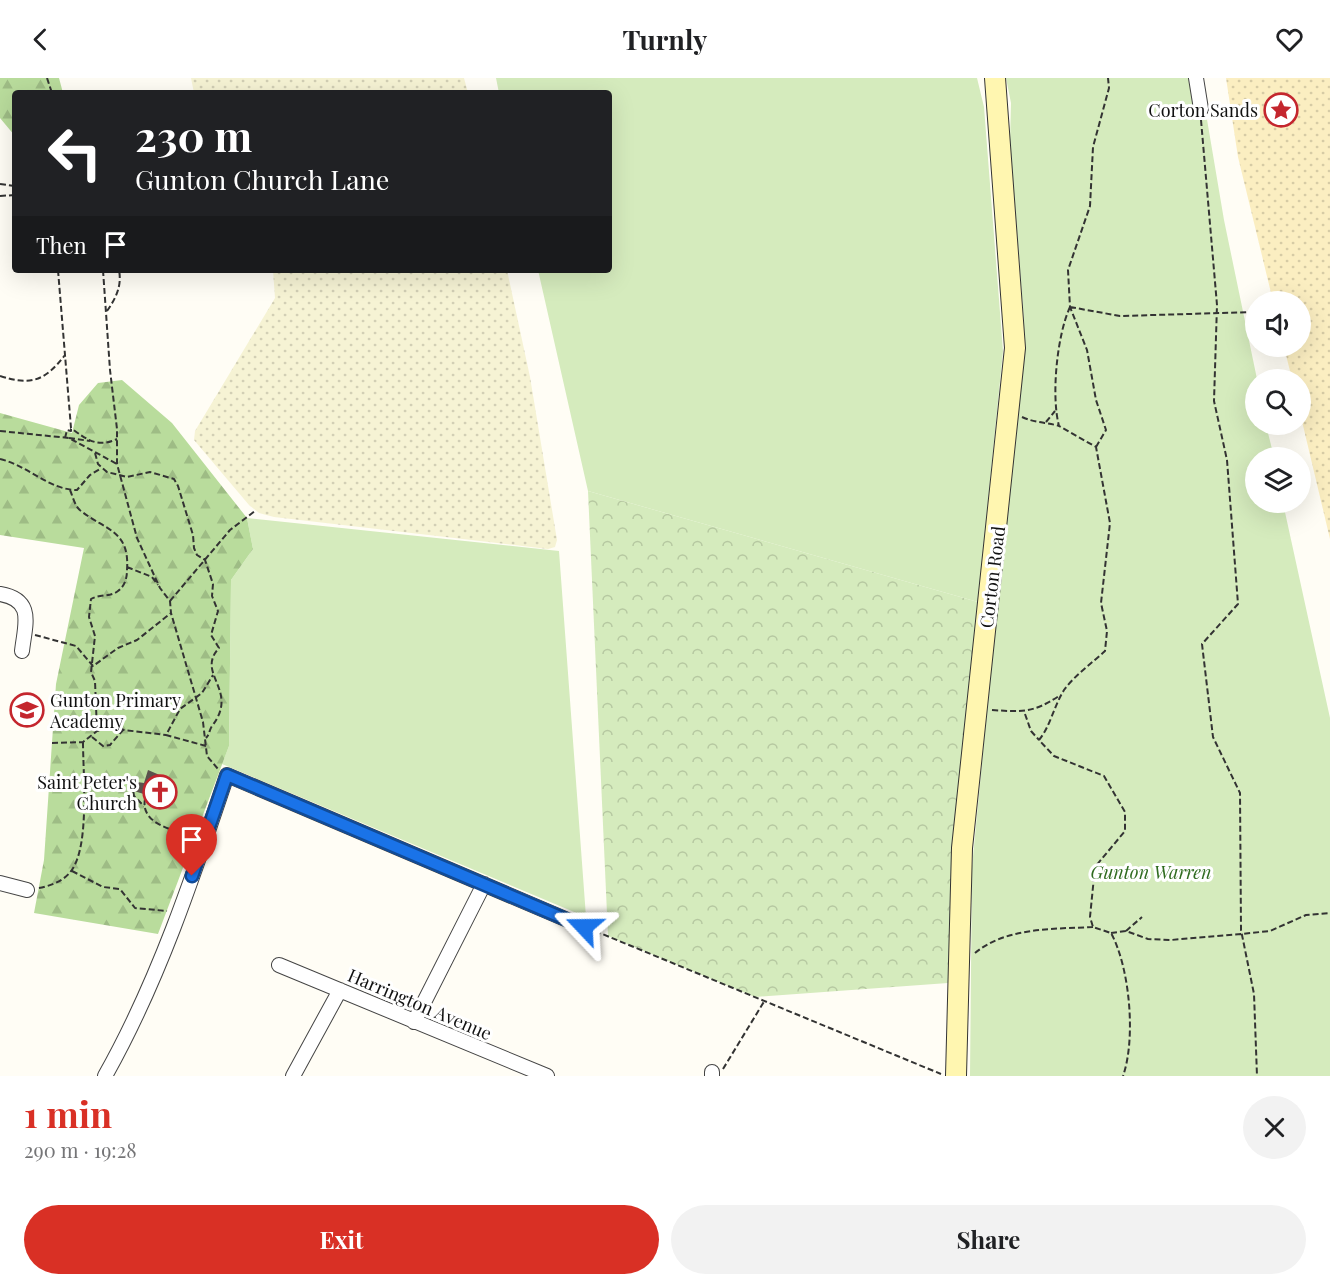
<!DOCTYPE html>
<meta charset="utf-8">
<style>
body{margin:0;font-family:"Playfair Display",serif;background:#f2f2f2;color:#202124;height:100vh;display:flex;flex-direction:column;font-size:22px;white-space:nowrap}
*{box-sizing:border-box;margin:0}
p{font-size:20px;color:#757577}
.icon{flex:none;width:33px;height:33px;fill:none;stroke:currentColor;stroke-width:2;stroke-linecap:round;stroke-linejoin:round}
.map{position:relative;height:998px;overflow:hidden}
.sheet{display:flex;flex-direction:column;background:#fff;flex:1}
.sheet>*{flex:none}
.banner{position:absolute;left:12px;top:12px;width:600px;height:183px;border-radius:6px;box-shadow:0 6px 24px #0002;background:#202124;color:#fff;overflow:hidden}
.controls{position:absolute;left:1245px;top:213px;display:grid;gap:12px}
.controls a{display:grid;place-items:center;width:66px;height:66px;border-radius:50%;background:#fff;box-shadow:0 6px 24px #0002;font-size:30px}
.pin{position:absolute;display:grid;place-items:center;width:51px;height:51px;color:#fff;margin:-62px -26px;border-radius:50% 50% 50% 0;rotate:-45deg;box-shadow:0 0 6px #0007}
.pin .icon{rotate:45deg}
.me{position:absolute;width:66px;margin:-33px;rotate:293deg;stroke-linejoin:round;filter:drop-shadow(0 0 4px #0008)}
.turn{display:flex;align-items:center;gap:21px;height:126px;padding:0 24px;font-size:27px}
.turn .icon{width:78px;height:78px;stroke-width:2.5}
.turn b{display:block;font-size:42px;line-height:51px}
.then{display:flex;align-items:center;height:57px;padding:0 24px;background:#0003;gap:12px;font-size:22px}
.round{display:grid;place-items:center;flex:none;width:63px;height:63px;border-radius:32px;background:#f2f2f2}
.head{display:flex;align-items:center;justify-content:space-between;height:102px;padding:0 24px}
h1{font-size:36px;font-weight:700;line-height:45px;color:#d93025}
.button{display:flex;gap:12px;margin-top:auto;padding:12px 24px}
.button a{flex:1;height:69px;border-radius:36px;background:#d93025;color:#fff;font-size:24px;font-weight:700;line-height:69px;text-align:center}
.button a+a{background:#f2f2f2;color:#202124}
header{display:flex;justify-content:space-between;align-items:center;height:78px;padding:0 24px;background:#fff;font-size:27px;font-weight:700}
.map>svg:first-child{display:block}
.farmland{fill:url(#farmland-dots)}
.grass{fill:#d5ebbd}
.forest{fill:url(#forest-firs)}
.sand{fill:url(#sand-dots)}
.park{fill:url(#park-crowns)}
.building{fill:#5a524d}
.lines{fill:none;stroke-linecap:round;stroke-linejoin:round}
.street-casing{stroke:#444;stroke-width:16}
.secondary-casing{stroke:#333;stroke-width:22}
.path{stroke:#333;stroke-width:2;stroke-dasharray:6 3;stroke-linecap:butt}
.street{stroke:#fff;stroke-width:14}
.secondary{stroke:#fff6b0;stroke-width:20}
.route-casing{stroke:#114b97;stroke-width:15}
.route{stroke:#1a73e8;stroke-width:10}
.labels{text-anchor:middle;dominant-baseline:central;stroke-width:6;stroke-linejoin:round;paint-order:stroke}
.poi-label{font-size:18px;fill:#111;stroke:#fff;text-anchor:end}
.street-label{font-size:18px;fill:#111;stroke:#fff}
.park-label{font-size:18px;font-style:italic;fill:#2f6b1f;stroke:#fff}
</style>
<header><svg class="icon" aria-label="back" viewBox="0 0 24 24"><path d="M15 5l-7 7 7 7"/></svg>Turnly<svg class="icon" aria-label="heart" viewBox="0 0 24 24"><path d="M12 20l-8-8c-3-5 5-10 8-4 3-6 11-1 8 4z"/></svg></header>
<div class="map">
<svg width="1330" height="998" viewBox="0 0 1330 998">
<defs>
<pattern id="farmland-dots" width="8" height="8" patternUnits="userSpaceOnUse" patternTransform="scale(1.5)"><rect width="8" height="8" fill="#f6f3d4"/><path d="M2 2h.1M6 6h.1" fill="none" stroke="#d2cfb5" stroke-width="1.8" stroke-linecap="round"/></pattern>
<pattern id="forest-firs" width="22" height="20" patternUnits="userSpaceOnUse" patternTransform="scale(1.5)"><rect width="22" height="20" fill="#b9dc9c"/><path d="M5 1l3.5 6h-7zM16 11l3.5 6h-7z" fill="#9ebc85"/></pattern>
<pattern id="sand-dots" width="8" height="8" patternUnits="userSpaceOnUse" patternTransform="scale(1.5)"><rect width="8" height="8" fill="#fbeec1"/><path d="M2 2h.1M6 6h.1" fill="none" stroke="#d6cba5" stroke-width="1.8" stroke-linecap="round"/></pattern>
<pattern id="park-crowns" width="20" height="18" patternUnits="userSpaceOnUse" patternTransform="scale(1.5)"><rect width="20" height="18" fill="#d5ebbd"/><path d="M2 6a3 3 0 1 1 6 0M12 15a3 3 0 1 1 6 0" fill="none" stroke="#b6c8a1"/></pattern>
</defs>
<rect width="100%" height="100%" fill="#fffdf5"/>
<path class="farmland" d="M191,0H464L468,15H194Z
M273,192H507L530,299L557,462L555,469L548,471L274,439L259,435L249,427L194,362L195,353L275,220Z"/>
<path class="grass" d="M496,0H977L984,29L1003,273L978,524L588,413L538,192H609V15H499Z
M1006,0H1200L1224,142L1257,301L1256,346L1266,347L1274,379L1256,380V424L1283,425L1330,640V998H970L972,789L1024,244L1010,64L1011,25Z
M247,440L559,473L586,839L222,686L229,668L231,502L253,471Z"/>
<path class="forest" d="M0,0H59L63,15H15V58L0,40Z
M122,302L172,345L247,440L253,471L231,502L229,668L158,856L34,835L44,782L56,606L84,470L0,457V335L72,355L79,327L98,305Z"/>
<path class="sand" d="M1226,0H1330V461L1301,339L1300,302L1292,301L1284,269L1300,268V224L1273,223L1238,79Z"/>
<path class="park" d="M588,413L978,524L948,905L755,919L608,858Z"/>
<path class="building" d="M148,692L162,698L160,708L176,712L173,725L134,713L137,704L144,705Z"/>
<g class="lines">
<g class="street-casing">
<path id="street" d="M1196,0L1201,31
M0,516C35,522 25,546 22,573
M0,805L27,812
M279,887L547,998
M414,944L484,806
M712,994V998
M105,998C158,904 193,799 227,697L584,849
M293,998L340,912"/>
</g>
<g class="secondary-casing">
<path id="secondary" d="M956,998L962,770L1015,270L995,0"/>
</g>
<path class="path" d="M47,0L52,15
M1201,42L1217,227L1214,323L1227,382L1238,526L1202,566L1213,659L1240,715L1241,852L1254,916L1257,998
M0,106L15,108
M0,118L15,117
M58,192L71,350C87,362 98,370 117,361
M103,192L110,292L117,351V386L137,460L160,510L170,523L171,535L203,644L207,678L218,691
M1070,229C1057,257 1051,318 1059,348L1096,369L1110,445L1101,525L1107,553L1105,573C1092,585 1074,598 1064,612C1054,628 1050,649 1039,662L1054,678L1104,698L1125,734V753L1095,789L1090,839L1093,849L1111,855C1130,890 1136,961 1123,998
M1070,229L1120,238L1256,234
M107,233C116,220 122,208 119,192
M0,298C31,308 45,303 65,277
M1022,339C1035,345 1046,344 1059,348
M1046,344L1055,333
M0,353L69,360L117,386
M65,360L67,352L71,353V351
M69,360L90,363
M1096,369L1106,352L1096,322L1087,272L1070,229L1068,192L1090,128L1093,69L1109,10L1108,0
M95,375L98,386L107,394L127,399L150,394L174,401L178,408L193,457L194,470L197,477L205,482L213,506L212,518L218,533L211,557L219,570C195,596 240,612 212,648C209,652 210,656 206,660
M0,381C27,387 49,412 77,412L90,397L100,391
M70,412C73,419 75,429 81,433C105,452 130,452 127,492C127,500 125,508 118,513C111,519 100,516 91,521L89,539L95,558L91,594L95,603L97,653
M127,489L152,499L158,507
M170,523L230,452L255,433
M35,557L76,568L93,588L118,570L137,562L171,535
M992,632C1022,634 1033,635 1059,618
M1025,636L1031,653L1039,662
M92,659L103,668L110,667L123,652
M52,665L83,664L97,653L117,648L124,652L166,657
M206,668L166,657L180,631L202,615L213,597
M132,705L134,718L144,728
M145,721C140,747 176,753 195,758
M72,793L103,809L120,811L135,830L167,833
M39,810C50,808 64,803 71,793C90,769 83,695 83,664
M595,853L941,996
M1126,853L1142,839
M1111,855L1126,853L1148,861L1171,862L1241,856L1270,853L1306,837L1330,835
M975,875C1006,849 1055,851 1093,849
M723,991L765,922"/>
<use href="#street" class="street"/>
<use href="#secondary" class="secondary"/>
</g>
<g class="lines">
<g class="route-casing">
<path id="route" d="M192,798L227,697L584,849"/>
</g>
<use href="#route" class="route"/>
</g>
<defs>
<g id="sight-ring" transform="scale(1.725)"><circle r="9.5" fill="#fff" stroke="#c4262e" stroke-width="1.5"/><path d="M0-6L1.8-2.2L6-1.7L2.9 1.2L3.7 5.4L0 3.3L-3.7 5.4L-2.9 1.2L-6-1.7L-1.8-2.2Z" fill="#c4262e"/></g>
<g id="school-ring" transform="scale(1.725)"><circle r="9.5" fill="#fff" stroke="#c4262e" stroke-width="1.5"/><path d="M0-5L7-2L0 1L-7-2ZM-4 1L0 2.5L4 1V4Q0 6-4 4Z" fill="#c4262e"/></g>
<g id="church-ring" transform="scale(1.725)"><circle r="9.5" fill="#fff" stroke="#c4262e" stroke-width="1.5"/><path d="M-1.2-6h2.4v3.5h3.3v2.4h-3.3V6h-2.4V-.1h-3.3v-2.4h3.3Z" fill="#c4262e"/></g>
</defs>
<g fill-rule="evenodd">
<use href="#sight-ring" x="1281" y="32"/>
<use href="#school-ring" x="27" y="632"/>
<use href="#church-ring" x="160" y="714"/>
</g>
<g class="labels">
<g class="poi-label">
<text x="1258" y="32">Corton Sands</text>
<text x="50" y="622" text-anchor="start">Gunton Primary<tspan x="50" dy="21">Academy</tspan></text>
<text x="137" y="704">Saint Peter's<tspan x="137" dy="21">Church</tspan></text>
</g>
<g class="street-label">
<text transform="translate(992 499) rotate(-83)">Corton Road</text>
<text transform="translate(420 926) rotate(23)">Harrington Avenue</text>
</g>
<g class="park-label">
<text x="1151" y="794">Gunton Warren</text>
</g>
</g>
</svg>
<div class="controls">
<a><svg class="icon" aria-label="sound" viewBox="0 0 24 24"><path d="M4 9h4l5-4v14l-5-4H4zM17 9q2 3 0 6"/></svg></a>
<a><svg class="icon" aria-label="search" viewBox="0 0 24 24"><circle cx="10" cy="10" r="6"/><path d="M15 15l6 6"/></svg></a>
<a><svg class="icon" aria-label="layers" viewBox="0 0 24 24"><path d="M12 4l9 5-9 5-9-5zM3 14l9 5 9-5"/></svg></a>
</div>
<div class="pin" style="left:192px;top:798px;background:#d93025"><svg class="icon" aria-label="arrive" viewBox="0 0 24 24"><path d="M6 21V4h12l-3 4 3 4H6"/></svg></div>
<svg class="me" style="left:584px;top:849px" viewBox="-20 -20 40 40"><path d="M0-17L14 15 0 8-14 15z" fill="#1a73e8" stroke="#fff" stroke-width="4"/></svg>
<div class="banner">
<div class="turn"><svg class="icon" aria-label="left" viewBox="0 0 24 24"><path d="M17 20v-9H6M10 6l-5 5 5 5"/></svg><div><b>230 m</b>Gunton Church Lane</div></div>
<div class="then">Then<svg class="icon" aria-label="arrive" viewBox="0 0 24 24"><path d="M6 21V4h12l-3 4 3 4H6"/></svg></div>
</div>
</div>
<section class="sheet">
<div class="head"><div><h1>1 min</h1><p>290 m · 19:28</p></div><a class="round"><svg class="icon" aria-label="close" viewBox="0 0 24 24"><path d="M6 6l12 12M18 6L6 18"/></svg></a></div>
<div class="button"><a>Exit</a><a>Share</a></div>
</section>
